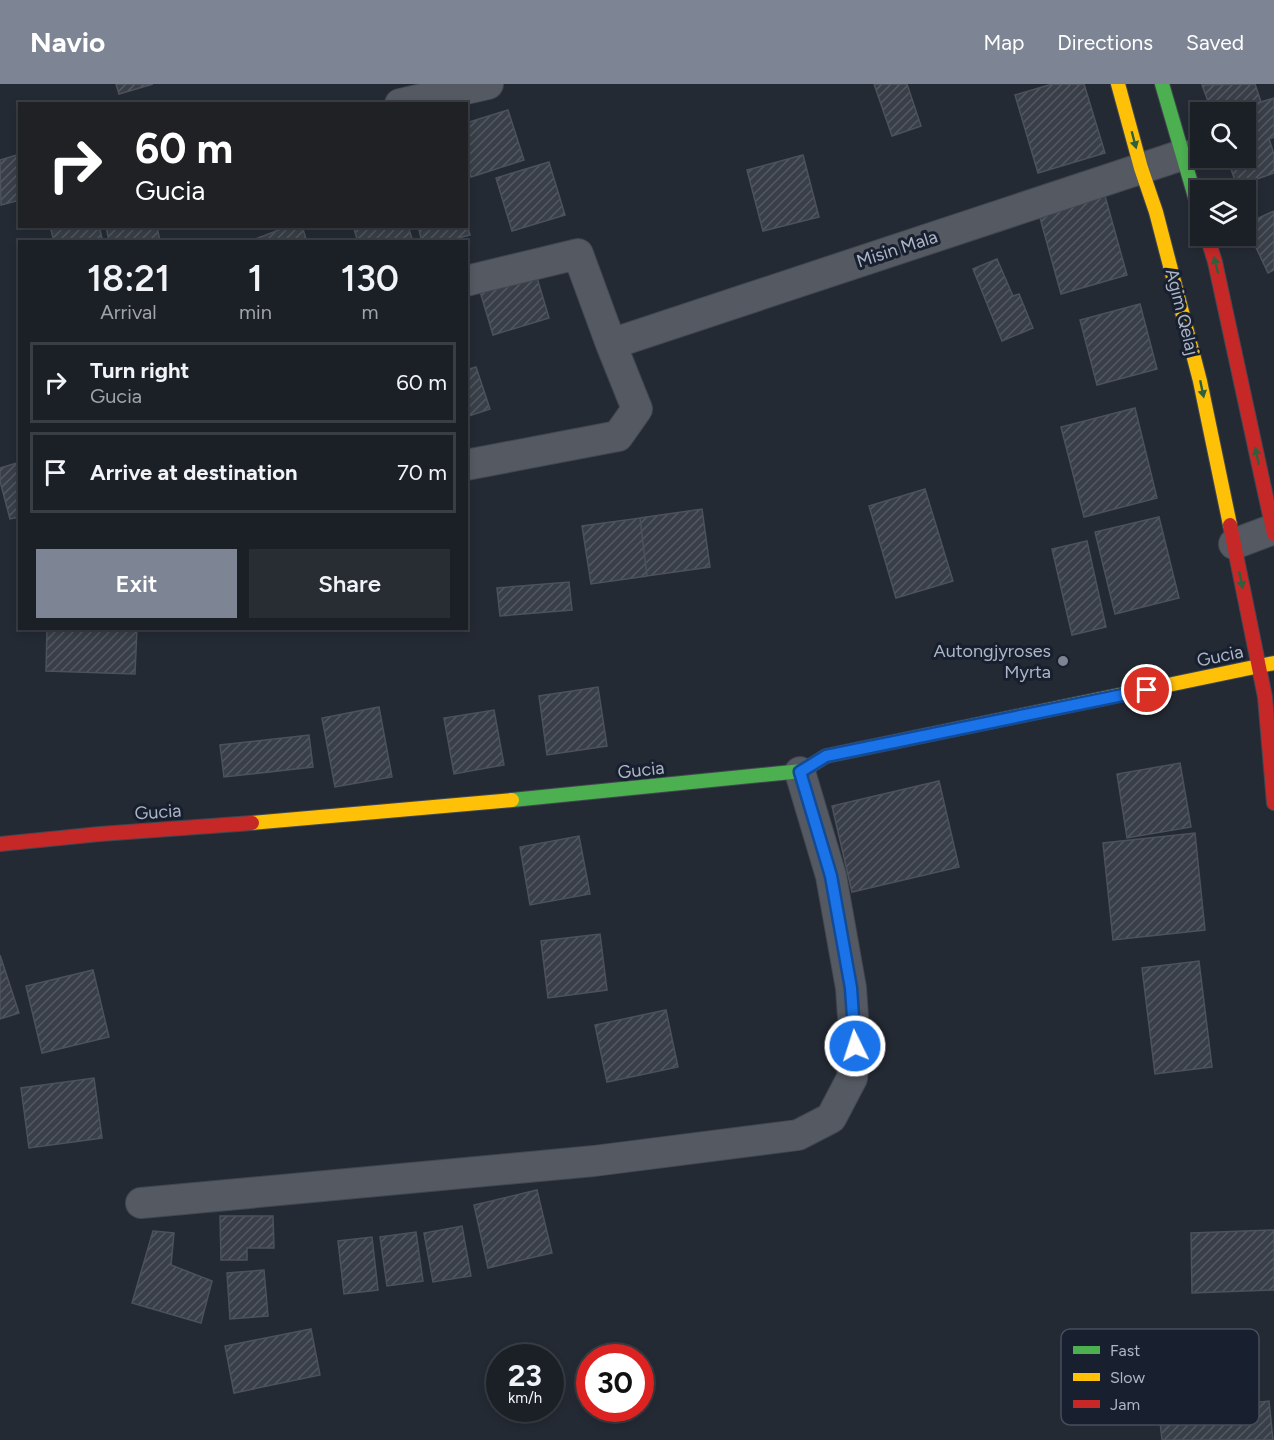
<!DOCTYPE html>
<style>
body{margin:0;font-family:Figtree,sans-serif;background:#282d33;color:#f1f3f6;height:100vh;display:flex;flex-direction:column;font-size:22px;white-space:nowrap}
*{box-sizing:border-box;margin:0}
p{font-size:20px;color:#a0a3a7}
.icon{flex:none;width:33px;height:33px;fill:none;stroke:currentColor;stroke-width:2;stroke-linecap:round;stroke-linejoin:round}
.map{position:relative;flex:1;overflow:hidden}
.sheet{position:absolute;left:18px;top:156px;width:450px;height:390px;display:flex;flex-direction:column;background:#1b2027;border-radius:0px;box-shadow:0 3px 9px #0003,0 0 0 2px #393e44}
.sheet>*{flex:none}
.top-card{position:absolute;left:18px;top:18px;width:450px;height:126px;border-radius:0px;box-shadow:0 3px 9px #0003,0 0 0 2px #393e44;background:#202124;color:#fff;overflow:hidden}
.buttons{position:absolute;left:1190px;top:18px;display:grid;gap:12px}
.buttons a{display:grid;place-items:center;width:66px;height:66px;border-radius:0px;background:#1b2027;box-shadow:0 3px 9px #0003,0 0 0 2px #393e44;font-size:30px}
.speed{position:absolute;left:486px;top:1260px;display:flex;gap:12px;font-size:30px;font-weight:700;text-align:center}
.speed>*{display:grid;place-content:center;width:78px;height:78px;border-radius:50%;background:#1b2027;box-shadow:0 3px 9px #0003,0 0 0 2px #393e44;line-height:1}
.speed small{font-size:15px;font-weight:400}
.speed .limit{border:9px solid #d22;background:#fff;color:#111}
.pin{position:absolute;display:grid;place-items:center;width:51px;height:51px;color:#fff;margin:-26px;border:3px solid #fff;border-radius:50%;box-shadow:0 2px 6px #0007}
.me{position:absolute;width:66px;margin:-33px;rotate:356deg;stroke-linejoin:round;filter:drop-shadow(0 0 4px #0008)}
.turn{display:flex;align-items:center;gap:21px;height:126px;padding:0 18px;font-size:27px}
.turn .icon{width:78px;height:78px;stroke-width:2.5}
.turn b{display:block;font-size:42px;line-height:51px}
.eta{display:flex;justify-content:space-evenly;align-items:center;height:102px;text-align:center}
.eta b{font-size:36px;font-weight:600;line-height:42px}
.action{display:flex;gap:12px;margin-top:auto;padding:12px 18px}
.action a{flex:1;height:69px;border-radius:0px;background:#7d8594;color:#fff;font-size:24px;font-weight:600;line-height:69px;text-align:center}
.action a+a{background:#282d33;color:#f1f3f6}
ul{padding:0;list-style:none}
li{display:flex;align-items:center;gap:18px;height:81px;margin:0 12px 9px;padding:0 6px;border:3px solid #393e44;border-radius:0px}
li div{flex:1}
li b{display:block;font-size:22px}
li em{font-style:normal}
header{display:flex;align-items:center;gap:36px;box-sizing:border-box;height:84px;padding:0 30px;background:#7d8594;color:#fff}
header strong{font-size:28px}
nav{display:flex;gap:33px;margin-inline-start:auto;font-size:21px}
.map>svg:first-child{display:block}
.building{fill:url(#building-hatch);stroke:#4c525c;stroke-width:1.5}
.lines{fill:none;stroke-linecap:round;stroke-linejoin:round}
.street-casing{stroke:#414751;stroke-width:32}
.fast-casing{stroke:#414751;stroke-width:16}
.slow-casing{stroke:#414751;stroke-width:16}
.jam-casing{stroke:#414751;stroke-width:16}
.street{stroke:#545962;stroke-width:30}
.fast{stroke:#4caf50;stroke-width:14}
.slow{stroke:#ffc107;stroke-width:14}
.jam{stroke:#c62828;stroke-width:14}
.oneway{fill:#2f603e}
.route-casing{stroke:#114b97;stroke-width:15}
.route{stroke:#1a73e8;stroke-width:10}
.poi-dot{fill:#7d8594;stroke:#18202f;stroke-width:2}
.labels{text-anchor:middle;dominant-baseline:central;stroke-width:6;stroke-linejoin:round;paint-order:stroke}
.street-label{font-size:18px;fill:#adb6c7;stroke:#18202f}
.poi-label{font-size:18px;fill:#adb6c7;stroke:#18202f;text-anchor:end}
.key{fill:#18202f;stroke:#454d5d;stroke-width:1.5}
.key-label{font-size:16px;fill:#adb6c7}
</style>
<header>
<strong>Navio</strong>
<nav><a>Map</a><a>Directions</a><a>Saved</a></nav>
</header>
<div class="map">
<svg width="1274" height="1356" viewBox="0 0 1274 1356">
<defs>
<pattern id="building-hatch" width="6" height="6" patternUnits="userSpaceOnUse" patternTransform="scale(1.5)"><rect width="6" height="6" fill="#393f48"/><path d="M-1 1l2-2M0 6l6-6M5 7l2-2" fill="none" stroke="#535861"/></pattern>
</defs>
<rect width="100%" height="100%" fill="#242a34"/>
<path class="building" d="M116,0H153L119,10Z
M874,0H907L921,42L892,52Z
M1052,0H1084L1105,69L1038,89L1015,11Z
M1255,0L1261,18L1274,14V53L1269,55L1274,70V89L1237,102L1227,74H1245V28H1212L1202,1Z
M508,26L524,76L471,93L466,77V39Z
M20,70V116L1,121L0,76Z
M803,71L819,133L763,147L747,86Z
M549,78L565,131L512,147L496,94Z
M1105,112L1127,191L1061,210L1039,130Z
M1274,127V186L1268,189L1245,140Z
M466,138L470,151L443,158H422L418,142H466Z
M50,142H99L103,158H54Z
M106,142H157L160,158H109Z
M289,142H302L307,158H248Z
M353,142H408L413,158H358Z
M997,175L1013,212L1019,210L1033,244L1002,257L973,185Z
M535,187L549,234L493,251L479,204Z
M1140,220L1157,285L1097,301L1080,236Z
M476,283L490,325L466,333V286Z
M1135,324L1157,414L1084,433L1061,343Z
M20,378V433L10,435L0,397V384Z
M925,405L953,497L896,514L869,422Z
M702,425L710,483L647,492L640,434Z
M1159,433L1179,514L1115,530L1095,448Z
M640,434L647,492L591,500L582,442Z
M1087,457L1106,543L1072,551L1052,465Z
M569,498L572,526L500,532L497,504Z
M47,544H137L135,590L46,587Z
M598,603L607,662L547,671L539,612Z
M379,623L392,693L335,703L322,634Z
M494,626L504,681L454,690L444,634Z
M309,651L313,683L224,693L220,661Z
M1180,679L1191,743L1127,754L1117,690Z
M939,697L959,783L852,808L832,722Z
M1195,749L1205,846L1113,856L1103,759Z
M579,752L590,810L530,821L520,763Z
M600,850L607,906L548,914L541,857Z
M0,871L19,929L0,935Z
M1199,877L1212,983L1155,990L1142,884Z
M93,886L109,953L42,969L26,902Z
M666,926L678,983L607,998L595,941Z
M94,994L102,1054L29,1064L21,1004Z
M537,1106L552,1169L488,1184L474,1121Z
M220,1132H273L274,1164H247V1176H221Z
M462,1142L471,1192L433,1198L424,1149Z
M1274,1146V1206L1192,1209L1191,1149Z
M153,1147L174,1149L171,1181L212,1197L201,1239L132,1219Z
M416,1148L423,1197L387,1202L380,1153Z
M372,1153L378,1206L344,1210L338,1157Z
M264,1186L268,1232L230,1235L227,1189Z
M311,1245L320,1291L234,1309L225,1262Z
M1269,1317L1273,1356H1162L1159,1329Z"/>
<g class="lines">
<g class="street-casing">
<path id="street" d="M400,20L488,0
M466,197L578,170L611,260
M466,381L618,352L637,325L611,260L1182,71
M1234,460L1274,445
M141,1119L594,1077L798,1051L831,1034L852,994L855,962L851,904L831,792L800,688"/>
</g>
<g class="fast-casing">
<path id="fast" d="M1162,0L1200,130
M512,716L802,687"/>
</g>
<g class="slow-casing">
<path id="slow" d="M1118,0L1141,84L1156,128L1200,297L1230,441
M802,687L826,672L1274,579
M252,739L512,716"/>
</g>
<g class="jam-casing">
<path id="jam" d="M1207,152L1215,178L1274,450
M1230,441L1265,613L1274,719
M0,760L100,750L252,739"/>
</g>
<use href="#street" class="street"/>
<use href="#fast" class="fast"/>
<use href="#slow" class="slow"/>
<use href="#jam" class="jam"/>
</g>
<defs><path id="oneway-solid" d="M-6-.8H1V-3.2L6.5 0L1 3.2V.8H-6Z" transform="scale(1.5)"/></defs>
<g class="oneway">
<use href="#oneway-solid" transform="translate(1134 56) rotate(75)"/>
<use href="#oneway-solid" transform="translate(1216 181) rotate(-104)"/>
<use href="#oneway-solid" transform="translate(1202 305) rotate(78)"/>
<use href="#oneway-solid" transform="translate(1257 372) rotate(-102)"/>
<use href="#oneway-solid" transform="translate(1241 496) rotate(78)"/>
</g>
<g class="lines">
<g class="route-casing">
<path id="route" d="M855,962L851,904L831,792L800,688L826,672L1147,606"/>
</g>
<use href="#route" class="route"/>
</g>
<circle class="poi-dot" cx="1063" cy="577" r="6"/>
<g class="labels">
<g class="street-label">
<text transform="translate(897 165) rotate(-18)">Misin Mala</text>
<text transform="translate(1182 228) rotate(76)">Agim Qelaj</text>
<text transform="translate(1220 572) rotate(-12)">Gucia</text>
<text transform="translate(641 686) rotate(-6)">Gucia</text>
<text transform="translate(158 728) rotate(-4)">Gucia</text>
</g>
<g class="poi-label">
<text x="1051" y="567">Autongjyroses<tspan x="1051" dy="21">Myrta</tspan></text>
</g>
</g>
<rect x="1061" y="1245" width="198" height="96" rx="9" class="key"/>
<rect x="1073" y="1262" width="27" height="8" fill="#4caf50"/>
<rect x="1073" y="1289" width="27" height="8" fill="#ffc107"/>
<rect x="1073" y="1316" width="27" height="8" fill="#c62828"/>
<g class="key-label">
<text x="1110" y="1272">Fast</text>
<text x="1110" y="1299">Slow</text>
<text x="1110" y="1326">Jam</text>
</g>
</svg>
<div class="buttons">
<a><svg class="icon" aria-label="search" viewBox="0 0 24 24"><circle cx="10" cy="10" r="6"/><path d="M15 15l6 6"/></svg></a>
<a><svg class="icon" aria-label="layers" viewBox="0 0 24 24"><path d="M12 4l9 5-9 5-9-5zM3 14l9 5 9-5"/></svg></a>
</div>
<div class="speed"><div>23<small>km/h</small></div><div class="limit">30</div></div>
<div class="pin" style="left:1147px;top:606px;background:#d93025"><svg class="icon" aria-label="arrive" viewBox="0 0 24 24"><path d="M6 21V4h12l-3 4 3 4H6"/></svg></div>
<svg class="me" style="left:855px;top:962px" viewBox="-20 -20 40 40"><circle r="17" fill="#1a73e8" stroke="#fff" stroke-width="3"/><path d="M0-11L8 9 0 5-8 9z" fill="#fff"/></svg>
<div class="top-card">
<div class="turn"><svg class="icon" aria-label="right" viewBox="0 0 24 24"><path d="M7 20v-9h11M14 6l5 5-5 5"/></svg><div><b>60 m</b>Gucia</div></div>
</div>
<section class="sheet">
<div class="eta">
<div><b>18:21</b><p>Arrival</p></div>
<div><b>1</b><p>min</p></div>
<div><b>130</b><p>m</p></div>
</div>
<ul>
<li><svg class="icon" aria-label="right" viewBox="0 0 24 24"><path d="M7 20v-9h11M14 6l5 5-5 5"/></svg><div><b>Turn right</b><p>Gucia</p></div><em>60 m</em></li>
<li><svg class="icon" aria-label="arrive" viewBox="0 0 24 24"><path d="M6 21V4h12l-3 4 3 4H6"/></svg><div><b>Arrive at destination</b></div><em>70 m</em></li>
</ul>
<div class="action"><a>Exit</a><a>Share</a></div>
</section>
</div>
